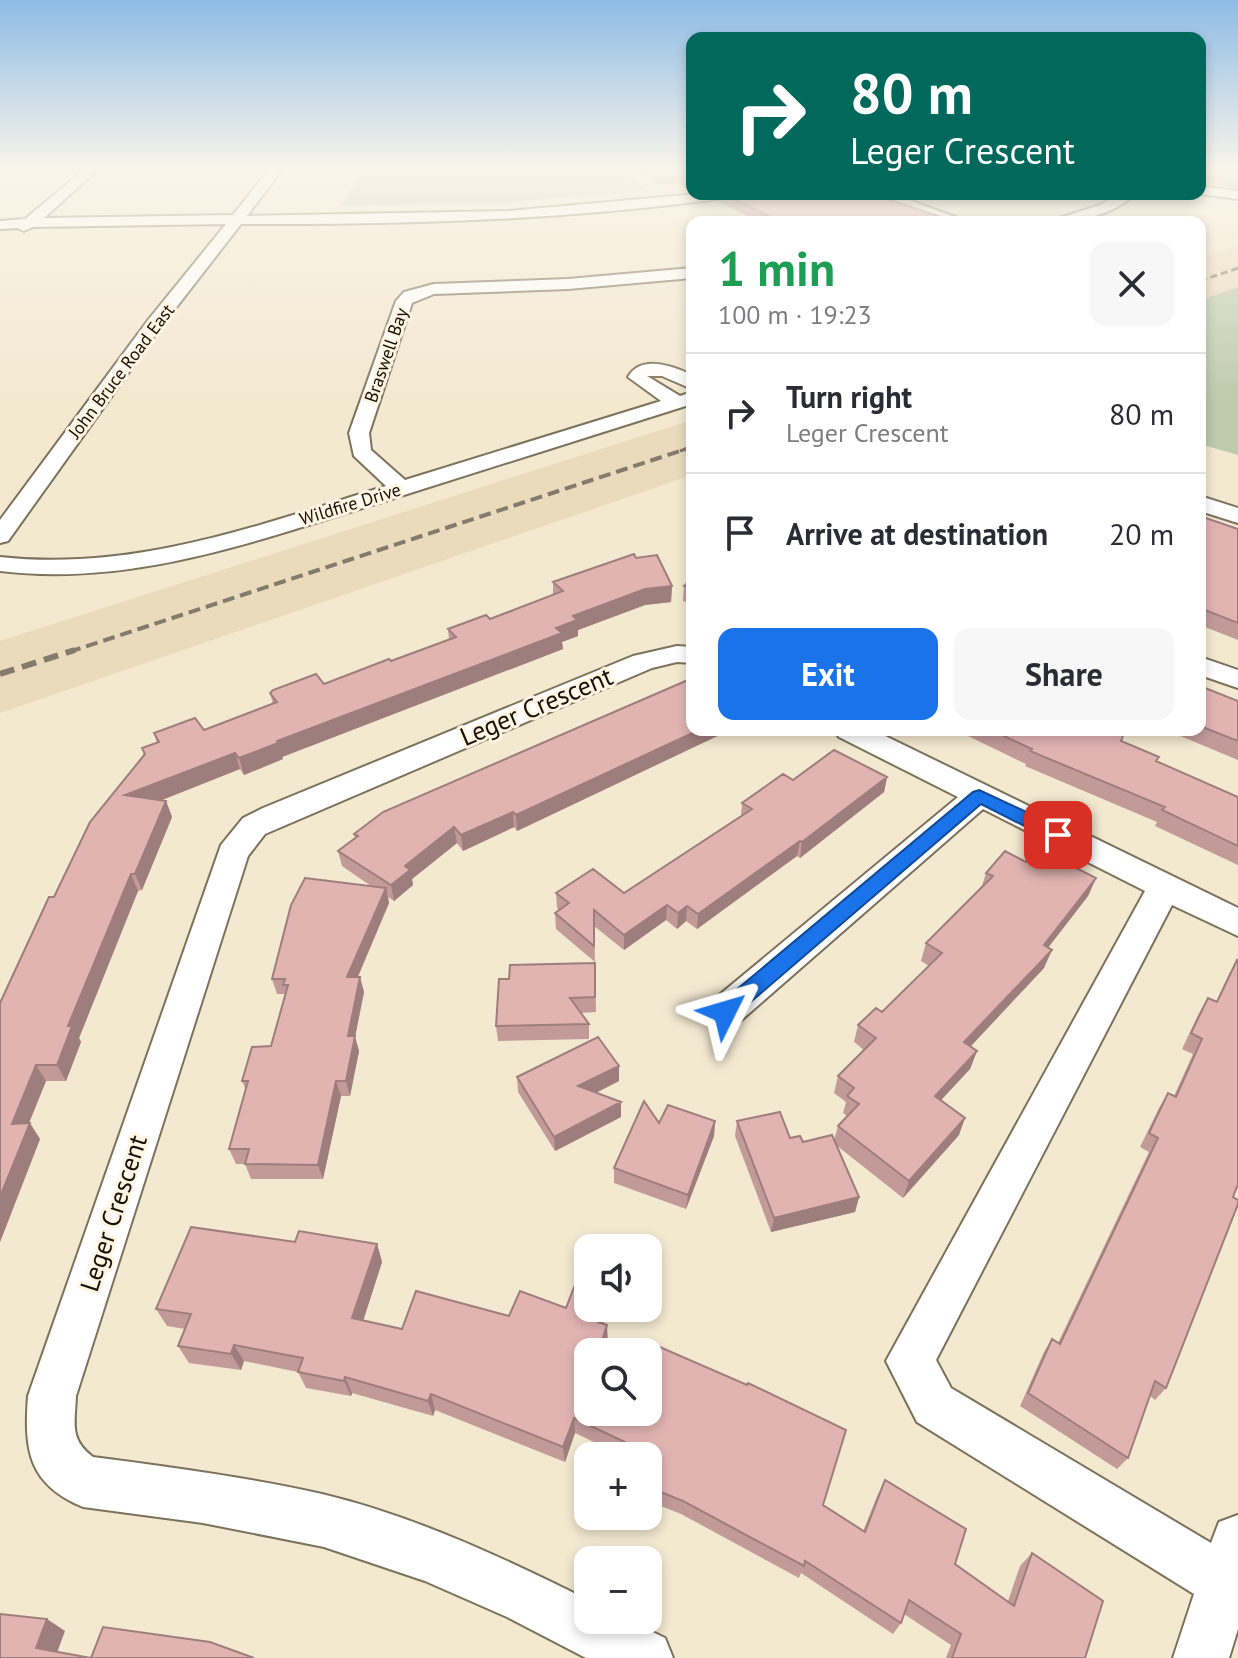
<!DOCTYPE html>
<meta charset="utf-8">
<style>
body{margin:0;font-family:"PT Sans",sans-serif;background:#f7f7f7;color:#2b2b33;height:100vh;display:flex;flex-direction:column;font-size:30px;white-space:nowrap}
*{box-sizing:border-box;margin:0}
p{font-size:26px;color:#7c7c81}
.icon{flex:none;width:44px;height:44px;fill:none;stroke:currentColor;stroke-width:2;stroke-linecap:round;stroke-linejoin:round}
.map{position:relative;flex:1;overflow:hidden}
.panel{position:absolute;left:686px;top:216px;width:520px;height:520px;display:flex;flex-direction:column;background:#fff;border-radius:16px;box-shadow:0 4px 12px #0003}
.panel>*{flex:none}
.top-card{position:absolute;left:686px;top:32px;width:520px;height:168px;border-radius:16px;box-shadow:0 4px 12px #0003;background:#00695c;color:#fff;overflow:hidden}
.fabs{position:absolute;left:574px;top:1234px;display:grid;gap:16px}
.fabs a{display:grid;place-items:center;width:88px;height:88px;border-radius:16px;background:#fff;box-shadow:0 4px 12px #0003;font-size:40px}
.pin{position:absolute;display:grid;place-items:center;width:68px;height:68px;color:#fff;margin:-34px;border-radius:16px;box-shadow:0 4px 12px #0006}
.me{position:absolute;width:88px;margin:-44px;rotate:50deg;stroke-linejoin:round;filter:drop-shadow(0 0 6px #0008)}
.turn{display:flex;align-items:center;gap:28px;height:168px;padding:0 32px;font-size:36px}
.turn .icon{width:104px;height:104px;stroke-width:2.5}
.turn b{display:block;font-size:56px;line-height:68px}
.round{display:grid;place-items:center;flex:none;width:84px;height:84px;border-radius:16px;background:#f7f7f7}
.overview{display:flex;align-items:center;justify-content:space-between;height:136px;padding:0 32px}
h1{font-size:48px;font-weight:700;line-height:60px;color:#1e9e55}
.cta{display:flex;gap:16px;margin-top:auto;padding:16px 32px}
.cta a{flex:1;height:92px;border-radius:16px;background:#1a73e8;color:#fff;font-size:32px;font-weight:700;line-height:92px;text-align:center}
.cta a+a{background:#f7f7f7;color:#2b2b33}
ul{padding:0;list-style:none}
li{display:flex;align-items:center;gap:24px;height:120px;padding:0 32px;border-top:2px solid #e1e1e2}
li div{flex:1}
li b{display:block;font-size:30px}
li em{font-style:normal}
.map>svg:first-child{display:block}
.built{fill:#eadbbc}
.green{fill:#becaac}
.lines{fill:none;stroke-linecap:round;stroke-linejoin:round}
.minor-casing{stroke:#7c725c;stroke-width:4}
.minor{fill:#fff;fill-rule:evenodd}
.rail-far2{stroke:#837b6b;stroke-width:3;stroke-dasharray:7 4;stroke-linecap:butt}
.rail-far1{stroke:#837b6b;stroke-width:4;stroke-dasharray:12 6;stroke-linecap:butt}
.rail{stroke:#837b6b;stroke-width:6;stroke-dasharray:15 8;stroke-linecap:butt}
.wall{fill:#c29b99}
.shaded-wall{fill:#9e7e7d}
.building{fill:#e1b4b2;stroke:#9e7e7d;stroke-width:2}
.route{fill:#1a73e8;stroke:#114b97;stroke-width:2}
.labels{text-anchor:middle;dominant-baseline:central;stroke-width:6;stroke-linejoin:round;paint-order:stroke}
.far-street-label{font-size:18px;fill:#151109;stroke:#fff5e2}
.near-street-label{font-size:26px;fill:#151109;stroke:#fff5e2}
</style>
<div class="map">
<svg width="1238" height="1658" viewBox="0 0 1238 1658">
<rect width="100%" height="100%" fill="#f3e8d0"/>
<path class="built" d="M1238,246V287L1200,300V258Z
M692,420V475L0,713V641Z"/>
<path class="green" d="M362,171H620L648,190L504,203L342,206Z
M1238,287V455L1200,444V300Z"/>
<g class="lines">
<g class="minor-casing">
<path id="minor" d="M83,171H96L44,218L233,215L268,171H281L247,216L509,211L696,194H733L726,198C565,220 403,225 241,224L161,327L8,541L0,543V520L149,319L226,224L33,227L24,231L17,228L0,229V221L25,219Z
M1200,186L1238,191V199L1200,194Z
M872,194H892L969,222H948Z
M1119,194H1135C1112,216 1077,222 1047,222L1100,205Z
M692,268V278L568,289L434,294L412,303L369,433L371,450L405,480L661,401L628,377C641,354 673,366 692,375V389L662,376H647L680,396L692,392V404C590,436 487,469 385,501C259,540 134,587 0,571V557C135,572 259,525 386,486L354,456L349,433L396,301L404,292L434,284L568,279Z
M1200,496L1238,508V523L1200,511Z
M677,646L692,647V663L677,662L652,668L265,834L248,856L76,1396C75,1423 69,1439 93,1457C169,1467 246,1477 322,1494C414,1516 504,1558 588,1600V1620H628L665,1638L673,1658H586L507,1617L425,1581L324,1547L203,1523L83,1507C28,1484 24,1450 28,1396L221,845L243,818L263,808L633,656Z
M1200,657L1238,670V688L1200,675Z
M834,730H873L1238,908V936L1172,905L936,1360L951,1388L1211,1543L1219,1522L1238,1515V1629L1229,1658H1173L1194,1594L917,1422L886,1361L1145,891L983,809L738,1023L725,1027L712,1023L706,1012L712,1001L958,797L839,737Z"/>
</g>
<use href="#minor" class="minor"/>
<path class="rail-far2" d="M1200,281L1238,268
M680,451L692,447"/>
<path class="rail-far1" d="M69,652L686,449"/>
<path class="rail" d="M0,674L75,650"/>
</g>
<path class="wall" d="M639,171H692V189L679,183L658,185Z
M1200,171H1238V188L1200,182Z
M719,194H872L956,222H759L719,202Z
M1200,516L1238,529V640L1200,625Z
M636,558L672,586L671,602L645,605L578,630V636L562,642L563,649L282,757L283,759L244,775L240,769L161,800L166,801L172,817L142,890L138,891L79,1038L81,1042L66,1081H46L29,1123L40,1139L0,1242V1003L54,897L144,755L142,748L157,743L154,733L204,730L273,704L270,693L324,684L391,661L449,640L448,629L490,619L553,595V582Z
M692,579V604L683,601L684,586Z
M1200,686L1238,701V760L1166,730H1200Z
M692,730H730L517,831L514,827L463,851L457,843L412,879L413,885L394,901L388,897L389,903L358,977L364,992L355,1037L359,1051L350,1096H341L323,1179H251L245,1164H236L229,1149L246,1090L242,1081L271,1046L286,994H277L272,979L371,886L342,866L338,851L355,838L354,834Z
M967,730H1126L1121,741L1157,761L1238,797V865L1155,826L1157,822L1025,766L1026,764L966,735Z
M887,777L884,792L800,858L797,856L697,929L686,921L677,929L666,920L624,950L594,926L595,962L556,929L555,913L559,910L557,908L556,893H624L741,816L742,803L793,780Z
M1026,862L1096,878L1088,896L1048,948L1044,968L970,1046L977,1051L970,1069L941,1100L959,1135L903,1198L836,1145L859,1197L855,1212L771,1232L735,1136L737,1121L803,1142L834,1140L838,1126L847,1116L843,1113L846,1102L834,1093L838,1076L864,1050L854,1042L858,1025L882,1012L929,966L921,961L926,943L981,889L986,873Z
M1237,960L1233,1197L1166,1388L1155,1400L1150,1396L1128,1458L1117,1469L1020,1406L1044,1352L1052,1339L1058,1343L1149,1152L1140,1147L1159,1108L1168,1093L1174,1096L1193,1054L1182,1049L1199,1013L1208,998L1216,1002L1228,976Z
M595,963L596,1012L581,1013L589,1024V1039L498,1041L496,1026L509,979Z
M517,1077L619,1081L596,1093L621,1117L555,1151L518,1092Z
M715,1121L714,1136L686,1209L614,1183V1168L659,1123Z
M295,1242L377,1244L382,1262L363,1320L402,1329L566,1308H609L603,1324L608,1342L604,1352H588V1412L823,1505L863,1531L878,1494L885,1480L955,1564L1008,1601L1020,1566L1032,1553L1085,1658H946L951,1645L904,1614L901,1623L893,1634L801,1573L799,1578L681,1514L648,1501V1475L650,1469L648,1468V1456H623L575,1433L565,1462L435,1410L433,1416L352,1393L351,1396L306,1388L298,1372L244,1361L241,1370L189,1363L178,1346L185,1329L167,1326L156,1309Z"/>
<path class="shaded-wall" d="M679,173V183L658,185V175Z
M672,586L671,602L645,605L578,630V636L562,642L563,649L282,757L283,759L244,775L239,758L277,741L556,628L573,616L645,589Z
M699,730H730L517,831L516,815Z
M235,753L240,769L132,812L125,795Z
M887,777L884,792L800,858L802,842Z
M166,801L172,817L142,890L135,874Z
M513,812L514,827L463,851L461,835Z
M454,827L457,843L412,879L413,885L394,901L391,885L405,866Z
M800,841L797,856L697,929L698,914Z
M131,874L138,891L79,1038L81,1042L66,1081L57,1065L68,1026Z
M1096,878L1088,896L1036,963L1044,945Z
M386,888L389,903L351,992L347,977Z
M667,905L666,920L624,950V935Z
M687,906L686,921L677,929L678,913Z
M1052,950L1044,968L958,1060L964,1042Z
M360,977L364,992L355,1037L359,1051L350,1096L346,1081L348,1036Z
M977,1051L970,1069L929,1113L935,1096Z
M36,1065L46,1081L22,1140L12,1124Z
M619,1066V1081L579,1101L578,1086Z
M336,1081L341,1096L323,1179L318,1165Z
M621,1102V1117L555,1151L554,1137Z
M965,1118L959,1135L903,1198L909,1181Z
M715,1121L714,1136L686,1209L688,1195Z
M30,1123L40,1139L0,1242V1197Z
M859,1197L855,1212L771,1232L774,1218Z
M377,1244L382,1262L359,1334L352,1318Z
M603,1308H609L598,1338V1322Z
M607,1325L608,1342L604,1352H598Z
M234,1345L244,1361L241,1370L231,1354Z
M345,1377L352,1393L351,1396L344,1381Z
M431,1394L435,1410L433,1416L428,1401Z
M574,1418L575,1433L565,1462L563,1447Z
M47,1619L65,1631L55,1658L36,1648Z"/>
<path class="building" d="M652,171H692V179L679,173L658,175Z
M1200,171H1238V180L1200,174Z
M723,194H872L956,222H781Z
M1200,516L1238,529V623L1200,608Z
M634,554L636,558L657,555L672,586L645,589L573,616L577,620L556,628L562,633L277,741L278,743L239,758L235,753L125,795L166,801L135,874H131L68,1026H72L57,1065H36L12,1124L30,1123L0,1197V1003L49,897H54L90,822L145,754L142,748L159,742L154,733L195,718L204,730L277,702L270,693L273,690L316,674L324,684L389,659L391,661L456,637L448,629L486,615L490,619L563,591L553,582Z
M692,579V589L684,586Z
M688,680L692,683V730H699L516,815L513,812L461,835L454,827L405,866L410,870L391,885L338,851L358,836L354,834L383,812Z
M1200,686L1238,701V741L1200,726Z
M991,730H1125L1121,741L1159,757L1156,761L1238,797V846L1162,810L1165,807L1030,751L1032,749Z
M834,750L887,777L802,842L800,841L698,914L687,906L678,913L667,905L624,935L594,910V946L555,913L569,903L556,893L593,869L624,893L752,809L742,803L783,774L793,780Z
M1037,848L1096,878L1044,945L1052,950L964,1042L977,1051L935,1096L965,1118L909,1181L838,1126L859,1104L847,1096L854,1088L838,1076L876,1038L858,1025L876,1008L882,1012L942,953L926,943L993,876L986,873L1005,851L1026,862Z
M305,878L386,888L347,977H360L348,1036H355L346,1081H336L318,1165L245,1164L249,1149H229L248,1081H242L252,1047L271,1046L288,985H283L285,979H272L291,905Z
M1237,960L1238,961V1184L1233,1197L1238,1200V1204L1166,1388L1155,1381L1128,1458L1028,1393L1052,1339L1060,1344L1158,1138L1149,1133L1168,1093L1176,1097L1202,1039L1191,1033L1208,998L1217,1002Z
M595,963V997L570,998L589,1024L496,1026L499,979H509L510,965Z
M598,1037L619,1066L578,1086L621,1102L554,1137L517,1077Z
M644,1101L659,1123L668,1105L715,1121L688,1195L614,1168Z
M780,1112L790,1138L800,1136L803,1142L832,1135L859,1197L774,1218L737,1121Z
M191,1227L295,1242L299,1231L377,1244L352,1318L402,1329L416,1291L509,1316L520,1291L566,1308L578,1277L588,1281V1308H603L598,1322L607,1325L598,1352H588V1412H648V1378L660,1347L747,1385L748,1383L846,1430L823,1505L865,1532L885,1480L966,1529L955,1564L1014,1606L1032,1553L1103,1601L1085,1658H952L961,1634L909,1600L901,1623L805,1561L804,1566L683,1501L648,1487V1475L655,1456L574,1418L563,1447L431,1394L428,1401L345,1377L344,1381L298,1372L303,1358L234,1345L231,1354L178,1346L191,1314L156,1309Z
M0,1614L47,1619L36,1648L91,1658L103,1627L210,1642L254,1658H0Z"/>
<linearGradient id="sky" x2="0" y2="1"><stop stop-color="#8ebce6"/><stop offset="0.42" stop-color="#faf5ea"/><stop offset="1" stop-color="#faf5ea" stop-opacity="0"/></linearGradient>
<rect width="1238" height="403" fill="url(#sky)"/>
<path class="route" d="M979,790L1065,830L1067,835L1065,840H1052L981,804L732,1018L725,1021L717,1018L714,1012L717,1006L973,792Z"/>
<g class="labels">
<g class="far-street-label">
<text transform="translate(386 355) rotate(-71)">Braswell Bay</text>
<text transform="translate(121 371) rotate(-53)">John Bruce Road East</text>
<text transform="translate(350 504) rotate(-17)">Wildfire Drive</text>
</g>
<g class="near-street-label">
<text transform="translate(536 706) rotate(-23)">Leger Crescent</text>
<text transform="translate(113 1213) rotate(-72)">Leger Crescent</text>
</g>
</g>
</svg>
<div class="fabs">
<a><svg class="icon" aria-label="sound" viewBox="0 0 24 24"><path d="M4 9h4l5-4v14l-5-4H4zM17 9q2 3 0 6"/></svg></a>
<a><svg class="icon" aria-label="search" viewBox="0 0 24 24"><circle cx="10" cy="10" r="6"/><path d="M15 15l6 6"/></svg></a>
<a>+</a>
<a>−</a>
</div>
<div class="pin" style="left:1058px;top:835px;background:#d93025"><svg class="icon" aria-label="arrive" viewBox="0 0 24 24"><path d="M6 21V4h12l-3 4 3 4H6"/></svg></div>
<svg class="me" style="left:725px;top:1012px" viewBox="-20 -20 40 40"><path d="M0-17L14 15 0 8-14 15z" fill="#1a73e8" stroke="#fff" stroke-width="4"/></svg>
<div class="top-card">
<div class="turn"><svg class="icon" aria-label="right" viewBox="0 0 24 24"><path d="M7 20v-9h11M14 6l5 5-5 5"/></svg><div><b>80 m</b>Leger Crescent</div></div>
</div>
<section class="panel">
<div class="overview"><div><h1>1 min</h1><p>100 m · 19:23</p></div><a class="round"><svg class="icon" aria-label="close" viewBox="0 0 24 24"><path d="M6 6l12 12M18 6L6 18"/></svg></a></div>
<ul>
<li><svg class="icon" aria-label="right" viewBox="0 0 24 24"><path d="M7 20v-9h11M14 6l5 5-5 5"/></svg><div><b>Turn right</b><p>Leger Crescent</p></div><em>80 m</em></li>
<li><svg class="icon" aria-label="arrive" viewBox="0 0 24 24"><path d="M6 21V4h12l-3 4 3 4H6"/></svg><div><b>Arrive at destination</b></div><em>20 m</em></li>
</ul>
<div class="cta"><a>Exit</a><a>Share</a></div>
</section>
</div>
